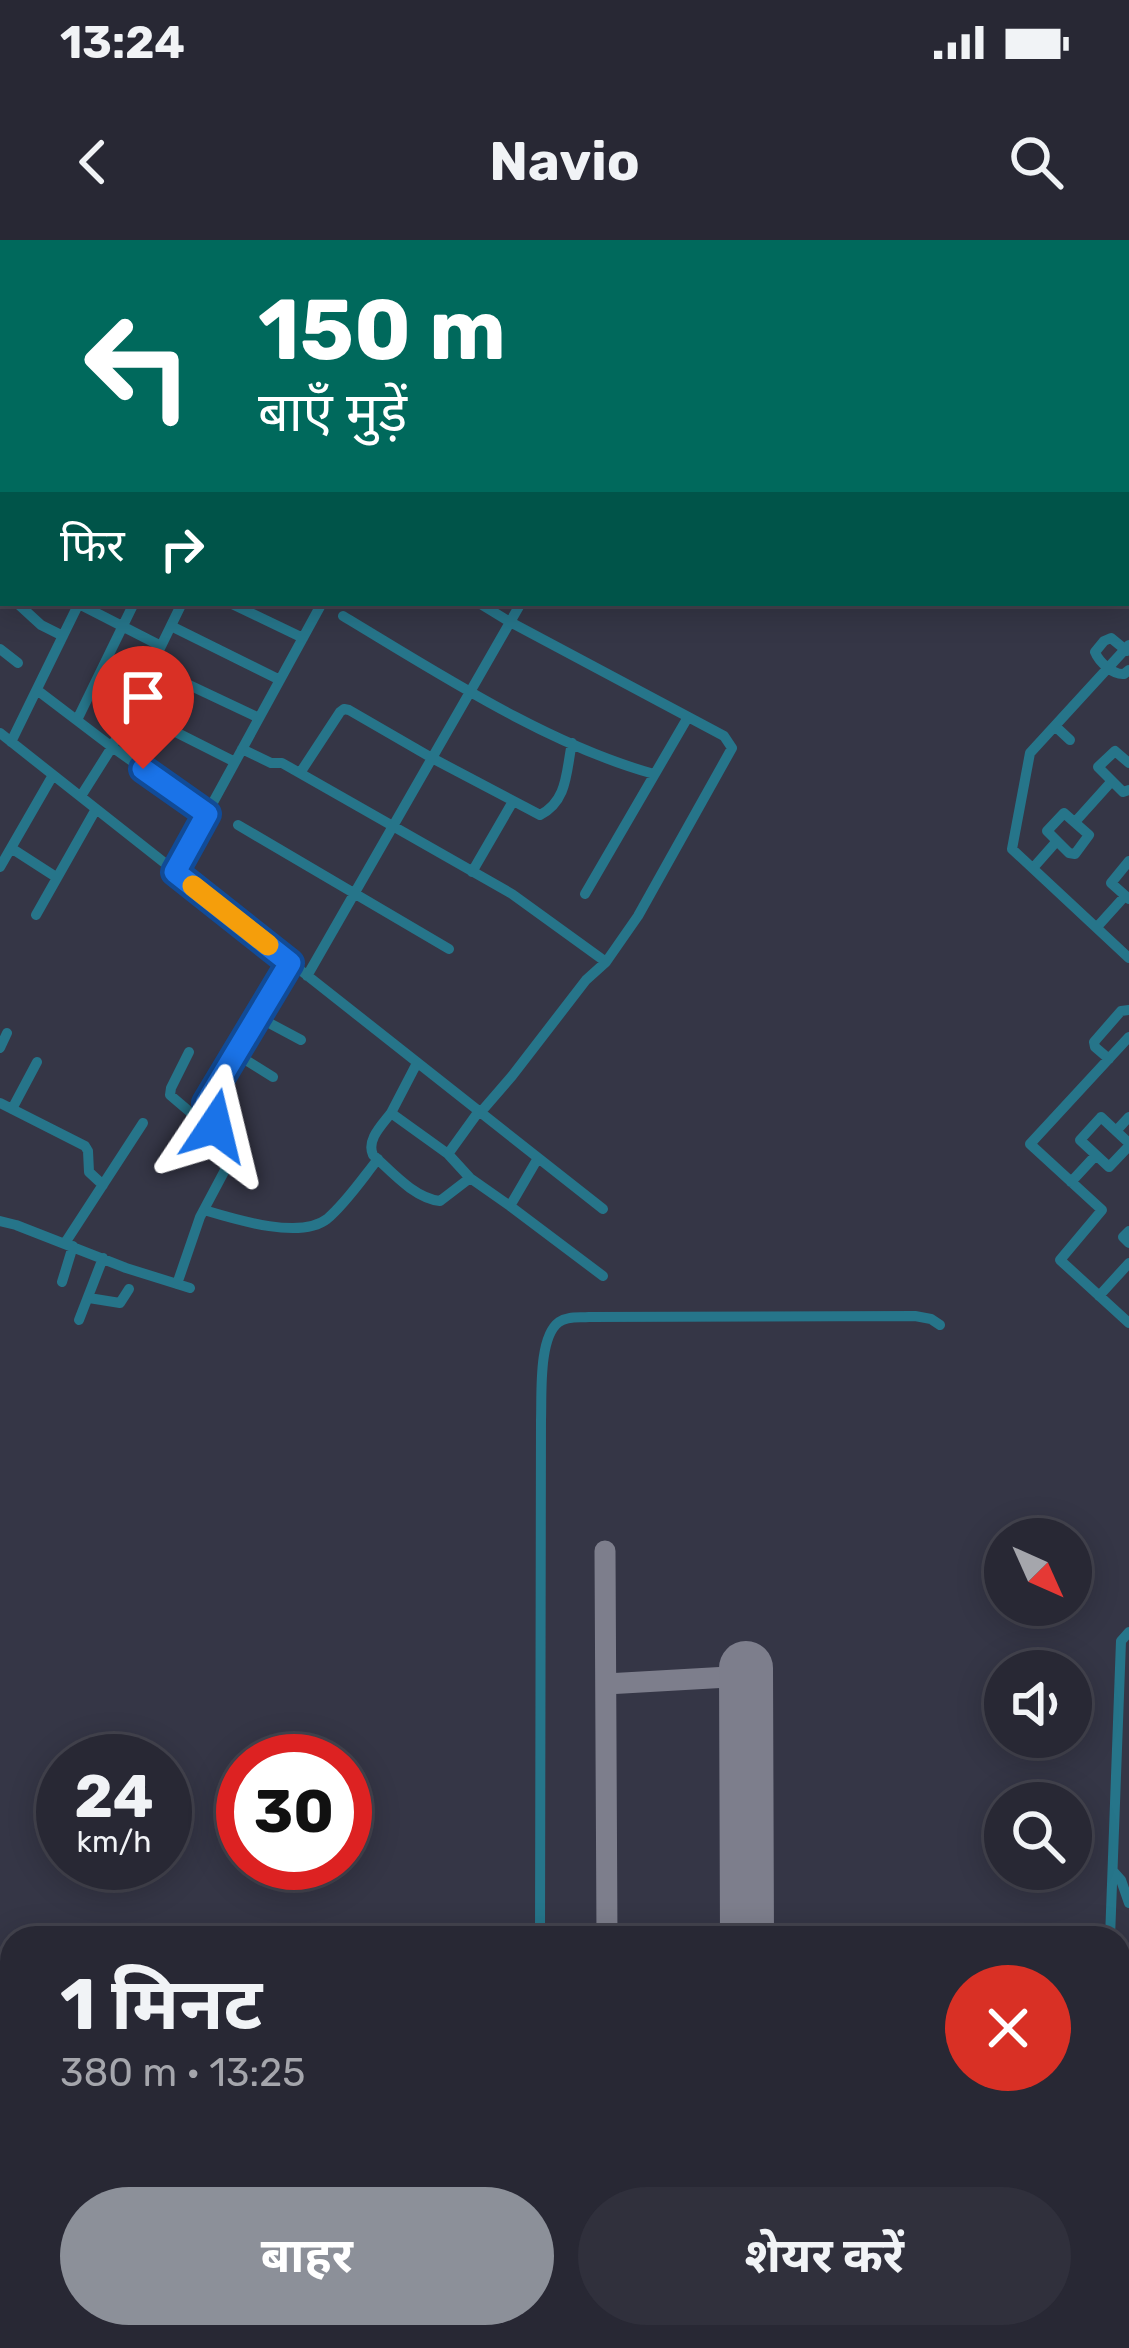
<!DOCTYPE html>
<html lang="hi">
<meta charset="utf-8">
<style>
body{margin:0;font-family:Rubik,"Noto Sans Devanagari",sans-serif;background:#30303c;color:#f1f3f6;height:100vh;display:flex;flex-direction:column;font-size:45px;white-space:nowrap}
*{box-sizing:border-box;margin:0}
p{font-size:39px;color:#a5a6ac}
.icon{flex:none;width:66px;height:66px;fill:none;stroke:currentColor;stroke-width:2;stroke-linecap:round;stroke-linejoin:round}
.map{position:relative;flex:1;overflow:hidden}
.side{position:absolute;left:0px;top:1686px;width:1131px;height:423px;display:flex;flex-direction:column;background:#282834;border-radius:36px 36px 0 0;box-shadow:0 6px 30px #0003,0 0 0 3px #44444f}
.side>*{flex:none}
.hud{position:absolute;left:0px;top:0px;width:1131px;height:366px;box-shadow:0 6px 30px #0003,0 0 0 3px #44444f;background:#00695c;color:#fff;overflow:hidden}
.needle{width:78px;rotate:135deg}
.tools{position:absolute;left:984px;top:1278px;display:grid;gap:24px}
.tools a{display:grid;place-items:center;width:108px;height:108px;border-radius:50%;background:#282834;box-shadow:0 6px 30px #0003,0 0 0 3px #44444f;font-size:60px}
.speed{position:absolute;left:36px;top:1494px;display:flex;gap:24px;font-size:60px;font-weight:700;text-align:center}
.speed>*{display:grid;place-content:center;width:156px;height:156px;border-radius:50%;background:#282834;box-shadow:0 6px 30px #0003,0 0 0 3px #44444f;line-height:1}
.speed small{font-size:30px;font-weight:400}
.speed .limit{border:18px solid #d22;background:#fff;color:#111}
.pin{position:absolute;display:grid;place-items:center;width:102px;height:102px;color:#fff;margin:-123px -51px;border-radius:50% 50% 50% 0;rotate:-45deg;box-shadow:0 0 12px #0007}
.pin .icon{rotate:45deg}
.me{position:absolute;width:132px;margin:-66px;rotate:10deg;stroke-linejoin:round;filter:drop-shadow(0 0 9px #0008)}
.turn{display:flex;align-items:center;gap:42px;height:252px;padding:0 60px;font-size:54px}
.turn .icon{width:156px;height:156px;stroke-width:2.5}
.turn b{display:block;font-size:84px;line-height:102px}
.then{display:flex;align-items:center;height:114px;padding:0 60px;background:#0003;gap:24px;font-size:45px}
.round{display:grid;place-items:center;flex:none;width:126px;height:126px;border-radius:63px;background:#30303c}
.overview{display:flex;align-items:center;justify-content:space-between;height:204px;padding:0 60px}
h1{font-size:72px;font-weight:700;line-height:90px}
.primary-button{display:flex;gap:24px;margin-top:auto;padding:24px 60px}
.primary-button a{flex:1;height:138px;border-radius:72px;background:#8c9099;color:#fff;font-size:48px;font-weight:700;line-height:138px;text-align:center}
.primary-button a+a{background:#30303c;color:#f1f3f6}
.status{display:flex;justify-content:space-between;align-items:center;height:84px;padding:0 60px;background:#282834;direction:ltr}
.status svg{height:33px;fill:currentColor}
header{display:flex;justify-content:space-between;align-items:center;height:156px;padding:0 60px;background:#282834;font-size:54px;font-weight:700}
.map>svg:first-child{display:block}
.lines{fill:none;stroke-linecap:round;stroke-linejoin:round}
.taxiway{stroke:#7d7e8c;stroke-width:21}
.runway{stroke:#7d7e8c;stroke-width:54}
.minor{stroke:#26758a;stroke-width:10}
.route-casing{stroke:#114b97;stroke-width:30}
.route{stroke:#1a73e8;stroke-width:21}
.slow{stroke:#f59e0b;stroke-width:21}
</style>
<div class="status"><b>13:24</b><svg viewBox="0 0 49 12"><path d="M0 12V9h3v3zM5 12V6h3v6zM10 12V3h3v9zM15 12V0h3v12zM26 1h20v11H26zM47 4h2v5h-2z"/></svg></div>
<header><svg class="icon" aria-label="back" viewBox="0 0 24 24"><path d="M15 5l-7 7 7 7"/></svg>Navio<svg class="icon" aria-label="search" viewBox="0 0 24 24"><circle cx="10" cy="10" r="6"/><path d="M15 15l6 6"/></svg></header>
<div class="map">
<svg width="1129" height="2108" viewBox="0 0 1129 2108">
<rect width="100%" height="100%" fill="#353646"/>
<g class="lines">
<path class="taxiway" d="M605,1311L607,1698
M606,1444L746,1436
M609,2097V2108"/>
<path class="runway" d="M746,1428L747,1698
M748,2097V2108"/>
<path class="minor" d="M0,50L3,52
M0,128L3,130
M0,178L3,175
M0,242L3,239
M0,253L3,256
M1128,283L1129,286
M0,314L3,311
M0,347L3,350
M17,363L41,385L63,396
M230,363L303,398
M479,363L510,382L724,496L732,508L638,676L606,722L586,740L512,836L480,873
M79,364L161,406
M343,376C438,433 548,505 654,534
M171,386L280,440
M1129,405L1030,513L1012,609L1129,718
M0,409L18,423
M1127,411L1111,398L1104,401L1095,412C1099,422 1113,435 1124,434L1129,430
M151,427L259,478
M37,450L112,507L207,574
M130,469L235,522
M77,480L134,363
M1055,486L1070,500
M0,493L603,969
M11,502L79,363
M242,509L271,523H282L512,654L606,722
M1129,523L1115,511L1098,527L1123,552L1129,550
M300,533L340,472L344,469L349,470L432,518L540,575C568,561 566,531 572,503
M81,556L112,507L182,363
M1064,573L1089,595L1075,614L1069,613L1047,591Z
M1075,582L1111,542
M238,585L449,709
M11,608L56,637
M1129,621L1111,643L1129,659
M0,627L53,535
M1033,628L1056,602
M175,632L322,363
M472,632L512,563
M585,654L688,477
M36,675L96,569
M1097,687L1125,656
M307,736L521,363
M258,777L301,800
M1129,797L1030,904L1102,970L1060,1020L1129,1083
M0,808L7,793
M189,812L171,848L170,855L197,878
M236,814L273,837
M1109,819L1095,807L1094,802L1121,771L1129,770
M417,823L391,873L448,914L479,871
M0,863L85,906L88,911L89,932L103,945
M12,869L37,822
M391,873C382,885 366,900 373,915C392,932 414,958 440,961L470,938
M1116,891L1129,877
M1129,903L1101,877L1080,900L1109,927L1129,906
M179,909L290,723
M448,914L470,938L510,966
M538,918L510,966L603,1036
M1071,942L1096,915
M204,970C234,979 300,1000 327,979C346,963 362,939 378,919
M0,981L16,985L126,1028L190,1048
M1129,991L1123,997L1129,1003
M65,1003L143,883
M62,1042L73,1006
M177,1044L200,977L225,930V909L206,863
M1099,1056L1129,1023
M89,1058L120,1063L129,1049
M79,1080L103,1018
M1113,1631L1121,1640L1129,1663
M540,1698L541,1180C542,1156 538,1097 559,1082C567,1076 579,1078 589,1077L915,1076L931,1079L940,1085
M1110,1698L1121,1401L1129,1392
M1119,2019L1129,1999
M1119,2069L1129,2075
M540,2108L543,2097
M996,2108V2097
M1075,2108L1080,2097"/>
</g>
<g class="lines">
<g class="route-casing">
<path id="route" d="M143,529L207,574L175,632L290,723L206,863L215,886"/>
</g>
<use href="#route" class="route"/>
<path class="slow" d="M193,646L268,705"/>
</g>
</svg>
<div class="tools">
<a><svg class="needle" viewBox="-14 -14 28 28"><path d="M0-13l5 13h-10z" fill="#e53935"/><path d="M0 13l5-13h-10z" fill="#a5a6ac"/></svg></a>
<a><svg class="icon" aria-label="sound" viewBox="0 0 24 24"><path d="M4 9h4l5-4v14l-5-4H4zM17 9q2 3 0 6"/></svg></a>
<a><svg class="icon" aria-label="search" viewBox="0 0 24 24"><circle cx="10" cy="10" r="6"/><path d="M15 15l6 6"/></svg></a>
</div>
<div class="speed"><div>24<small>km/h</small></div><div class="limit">30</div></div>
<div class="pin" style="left:143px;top:529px;background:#d93025"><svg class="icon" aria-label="arrive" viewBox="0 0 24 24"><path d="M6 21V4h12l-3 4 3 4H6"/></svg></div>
<svg class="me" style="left:215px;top:886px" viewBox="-20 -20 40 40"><path d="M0-17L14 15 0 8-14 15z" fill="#1a73e8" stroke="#fff" stroke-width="4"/></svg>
<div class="hud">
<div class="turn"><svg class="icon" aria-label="left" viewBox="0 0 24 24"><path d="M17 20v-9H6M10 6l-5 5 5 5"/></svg><div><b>150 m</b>बाएँ मुड़ें</div></div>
<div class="then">फिर<svg class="icon" aria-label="right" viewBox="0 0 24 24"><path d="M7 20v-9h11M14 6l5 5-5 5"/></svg></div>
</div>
<section class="side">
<div class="overview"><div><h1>1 मिनट</h1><p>380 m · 13:25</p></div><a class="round" style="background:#d93025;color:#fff"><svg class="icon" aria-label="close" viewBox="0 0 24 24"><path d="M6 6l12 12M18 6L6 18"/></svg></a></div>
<div class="primary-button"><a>बाहर</a><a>शेयर करें</a></div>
</section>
</div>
